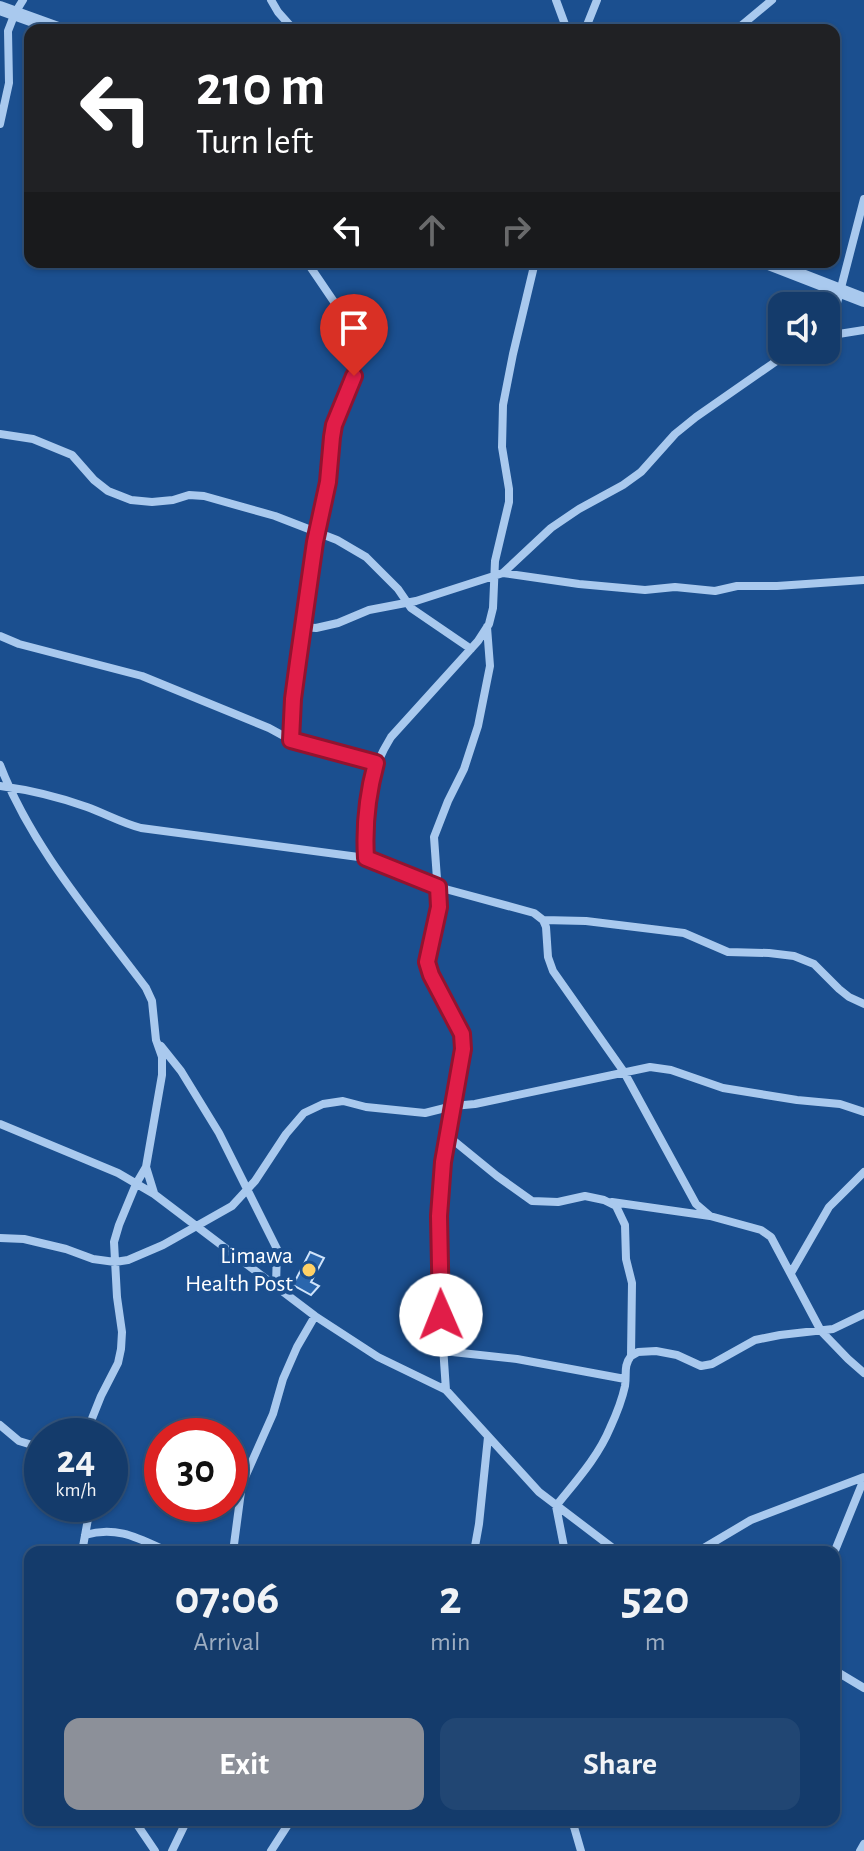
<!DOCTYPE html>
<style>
body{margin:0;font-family:"Alegreya Sans",sans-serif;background:#214673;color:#f1f3f6;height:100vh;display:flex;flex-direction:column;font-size:30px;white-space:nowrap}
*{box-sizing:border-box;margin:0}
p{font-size:26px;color:#9dadc1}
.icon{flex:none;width:44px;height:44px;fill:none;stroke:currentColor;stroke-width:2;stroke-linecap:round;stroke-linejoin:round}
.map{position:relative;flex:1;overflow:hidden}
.details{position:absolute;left:24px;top:1546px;width:816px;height:280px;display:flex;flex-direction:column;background:#143b6b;border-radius:16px;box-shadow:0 2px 6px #0004,0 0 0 2px #33557e}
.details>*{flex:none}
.guide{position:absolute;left:24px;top:24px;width:816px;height:244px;border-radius:16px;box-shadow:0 2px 6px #0004,0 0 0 2px #33557e;background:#202124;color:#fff;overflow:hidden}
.controls{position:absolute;left:768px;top:292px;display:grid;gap:16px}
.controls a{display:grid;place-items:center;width:72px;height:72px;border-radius:16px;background:#143b6b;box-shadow:0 2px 6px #0004,0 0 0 2px #33557e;font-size:40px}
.speed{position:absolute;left:24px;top:1418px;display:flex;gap:16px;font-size:40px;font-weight:700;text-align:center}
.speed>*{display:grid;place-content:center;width:104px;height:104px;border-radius:50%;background:#143b6b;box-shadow:0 2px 6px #0004,0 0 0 2px #33557e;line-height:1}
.speed small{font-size:20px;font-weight:400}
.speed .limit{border:12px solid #d22;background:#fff;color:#111}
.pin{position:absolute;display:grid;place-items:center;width:68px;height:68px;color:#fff;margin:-82px -34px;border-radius:50% 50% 50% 0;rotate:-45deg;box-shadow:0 0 8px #0007}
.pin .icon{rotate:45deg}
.me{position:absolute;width:88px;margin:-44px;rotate:359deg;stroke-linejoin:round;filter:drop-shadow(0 0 6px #0008)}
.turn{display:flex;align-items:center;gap:28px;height:168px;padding:0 40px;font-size:36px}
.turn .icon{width:104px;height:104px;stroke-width:2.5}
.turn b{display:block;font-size:56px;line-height:68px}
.lanes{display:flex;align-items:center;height:76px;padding:0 40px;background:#0003;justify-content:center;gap:40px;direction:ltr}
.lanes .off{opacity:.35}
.eta{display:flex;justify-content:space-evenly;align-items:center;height:136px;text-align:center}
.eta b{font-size:48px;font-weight:700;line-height:56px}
.action{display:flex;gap:16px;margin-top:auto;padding:16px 40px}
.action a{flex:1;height:92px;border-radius:16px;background:#8c9099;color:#fff;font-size:32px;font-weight:700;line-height:92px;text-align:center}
.action a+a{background:#214673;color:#f1f3f6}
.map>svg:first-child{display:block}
.building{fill:#2a66ad;stroke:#cfe3fa;stroke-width:2}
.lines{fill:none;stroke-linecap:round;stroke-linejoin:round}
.minor{stroke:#a9c9ee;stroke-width:8}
.tertiary{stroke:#a9c9ee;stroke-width:14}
.route-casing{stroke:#92132f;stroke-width:20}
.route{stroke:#e11d48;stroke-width:14}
.poi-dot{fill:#ffd166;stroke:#1b4f8f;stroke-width:3}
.labels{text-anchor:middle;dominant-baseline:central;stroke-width:8;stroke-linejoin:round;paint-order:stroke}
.poi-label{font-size:24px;fill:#fff;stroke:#1b4f8f;text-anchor:end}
</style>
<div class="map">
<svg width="864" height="1851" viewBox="0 0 864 1851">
<rect width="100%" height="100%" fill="#1b4f8f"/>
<path class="building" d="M310,1252L324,1258L311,1282L319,1286L311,1295L293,1285Z"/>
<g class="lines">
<path class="minor" d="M271,0L278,12L294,30
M556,0L567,30
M585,30L597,0
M736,30L772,0
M0,124L9,83L8,31L15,13L23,0
M829,334L864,199
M826,336L864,330
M0,434L33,439L72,455L94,480L108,491L131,500L152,502L173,500L189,495L204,496L275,516L337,540L366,557L398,589L411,608L471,649
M503,573L579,584L645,590L675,587L715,591L737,586H777L864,580
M303,627L316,628L338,623L369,610L416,601L503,573L551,528L579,509L623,485L641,472L675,434L696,417L778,360L798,350
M0,636L19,644L142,676L269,728L291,740L376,763
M291,740C294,674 304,607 315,542C318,522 325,502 328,481C330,463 330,444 334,425L354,376L360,358L362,343L307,262
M0,765C32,848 93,917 146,988L152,1001L156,1040L162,1057V1075L146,1167L136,1184L119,1225L114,1242L117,1297L122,1332L121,1349L118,1363L101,1396L91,1421L88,1436
M0,786C30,790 59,797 87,807C106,814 122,823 141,828L366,858L438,887L534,913L543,920L546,927L548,957L553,971L624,1072L696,1204L710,1216L761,1230L771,1237L821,1331L848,1359L864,1373
M366,858C363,812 366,777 391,737L478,641L489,624L493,608L495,561L509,502V489L502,447L503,405L513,354L535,262
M543,920L586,921L684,933L728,952L769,953L794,956L814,964L839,989L849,997L864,1004
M161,1046L181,1071L219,1133L277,1249L276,1286
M0,1124L118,1173L154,1194L315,1316L378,1357L446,1390L539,1492L618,1552
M448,1136L497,1176L532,1201L558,1202L585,1196L604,1200L616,1206L625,1225L626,1259L632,1283L631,1356C623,1366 627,1374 625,1386C622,1400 616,1415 610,1428C598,1457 576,1481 556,1506L565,1552
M146,1167L154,1193
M612,1202L710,1216
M0,1238L24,1239L66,1249L93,1259L115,1262L128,1260L163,1245L232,1206L255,1181L286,1134L304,1113L323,1104L343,1101L366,1107L425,1113L453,1106L475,1104L650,1067L671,1070L723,1088L797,1100L840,1104L864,1112
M791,1273L829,1207L864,1172
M443,1351L517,1359L625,1379
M631,1356L638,1352L656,1351L677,1355L701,1366L712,1364L755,1340L780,1335L833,1329L864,1314
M446,1390C441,1315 434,1238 443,1164C447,1126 456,1087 463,1049L462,1034L431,975L427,962L439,907L434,837L448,801L464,769L478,726L490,666L487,627
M0,1425L19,1441L42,1448
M85,1535C117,1525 140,1539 169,1552
M82,1552L88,1519V1504
M233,1552L242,1484L273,1414L283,1379L297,1347L315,1316
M474,1552L479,1524L488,1437
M697,1552L751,1520L864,1477
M834,1553L864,1479
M834,1670L864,1688
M134,1820L155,1851
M572,1820L581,1851
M172,1851L187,1820
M271,1851L291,1820
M860,1851L864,1844"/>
<path class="tertiary" d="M0,8L61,30
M766,262L864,300"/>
</g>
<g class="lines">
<g class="route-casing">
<path id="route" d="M354,376L334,425L332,437L328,482L315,542L298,662L293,699L291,740L376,763C367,796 364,825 366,858L438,887L439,907L427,962L431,975L462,1034L463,1049L443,1162L439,1216L441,1315"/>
</g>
<use href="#route" class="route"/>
</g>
<circle class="poi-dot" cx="309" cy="1270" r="8"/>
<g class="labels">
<g class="poi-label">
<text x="293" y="1256">Limawa<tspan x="293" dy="28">Health Post</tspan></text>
</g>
</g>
</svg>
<div class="controls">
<a><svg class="icon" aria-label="sound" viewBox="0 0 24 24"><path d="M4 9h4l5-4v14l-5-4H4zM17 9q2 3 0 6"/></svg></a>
</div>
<div class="speed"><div>24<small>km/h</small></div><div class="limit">30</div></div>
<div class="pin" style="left:354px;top:376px;background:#d93025"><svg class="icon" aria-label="arrive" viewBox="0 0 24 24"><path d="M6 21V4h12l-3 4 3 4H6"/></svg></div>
<svg class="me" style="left:441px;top:1315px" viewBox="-20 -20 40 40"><circle r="19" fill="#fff"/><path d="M0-13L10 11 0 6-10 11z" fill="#e11d48"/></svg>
<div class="guide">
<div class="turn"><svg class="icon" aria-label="left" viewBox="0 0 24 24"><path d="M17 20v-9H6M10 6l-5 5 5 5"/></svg><div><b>210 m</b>Turn left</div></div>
<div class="lanes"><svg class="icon" aria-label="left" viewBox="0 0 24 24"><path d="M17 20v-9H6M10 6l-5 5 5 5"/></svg><svg class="icon off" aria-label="ahead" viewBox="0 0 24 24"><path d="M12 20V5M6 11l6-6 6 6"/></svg><svg class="icon off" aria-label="right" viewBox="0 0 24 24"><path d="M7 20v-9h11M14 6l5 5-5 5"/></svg></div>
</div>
<section class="details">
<div class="eta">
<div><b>07:06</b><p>Arrival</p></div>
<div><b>2</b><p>min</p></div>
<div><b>520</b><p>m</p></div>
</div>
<div class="action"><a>Exit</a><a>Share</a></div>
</section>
</div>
